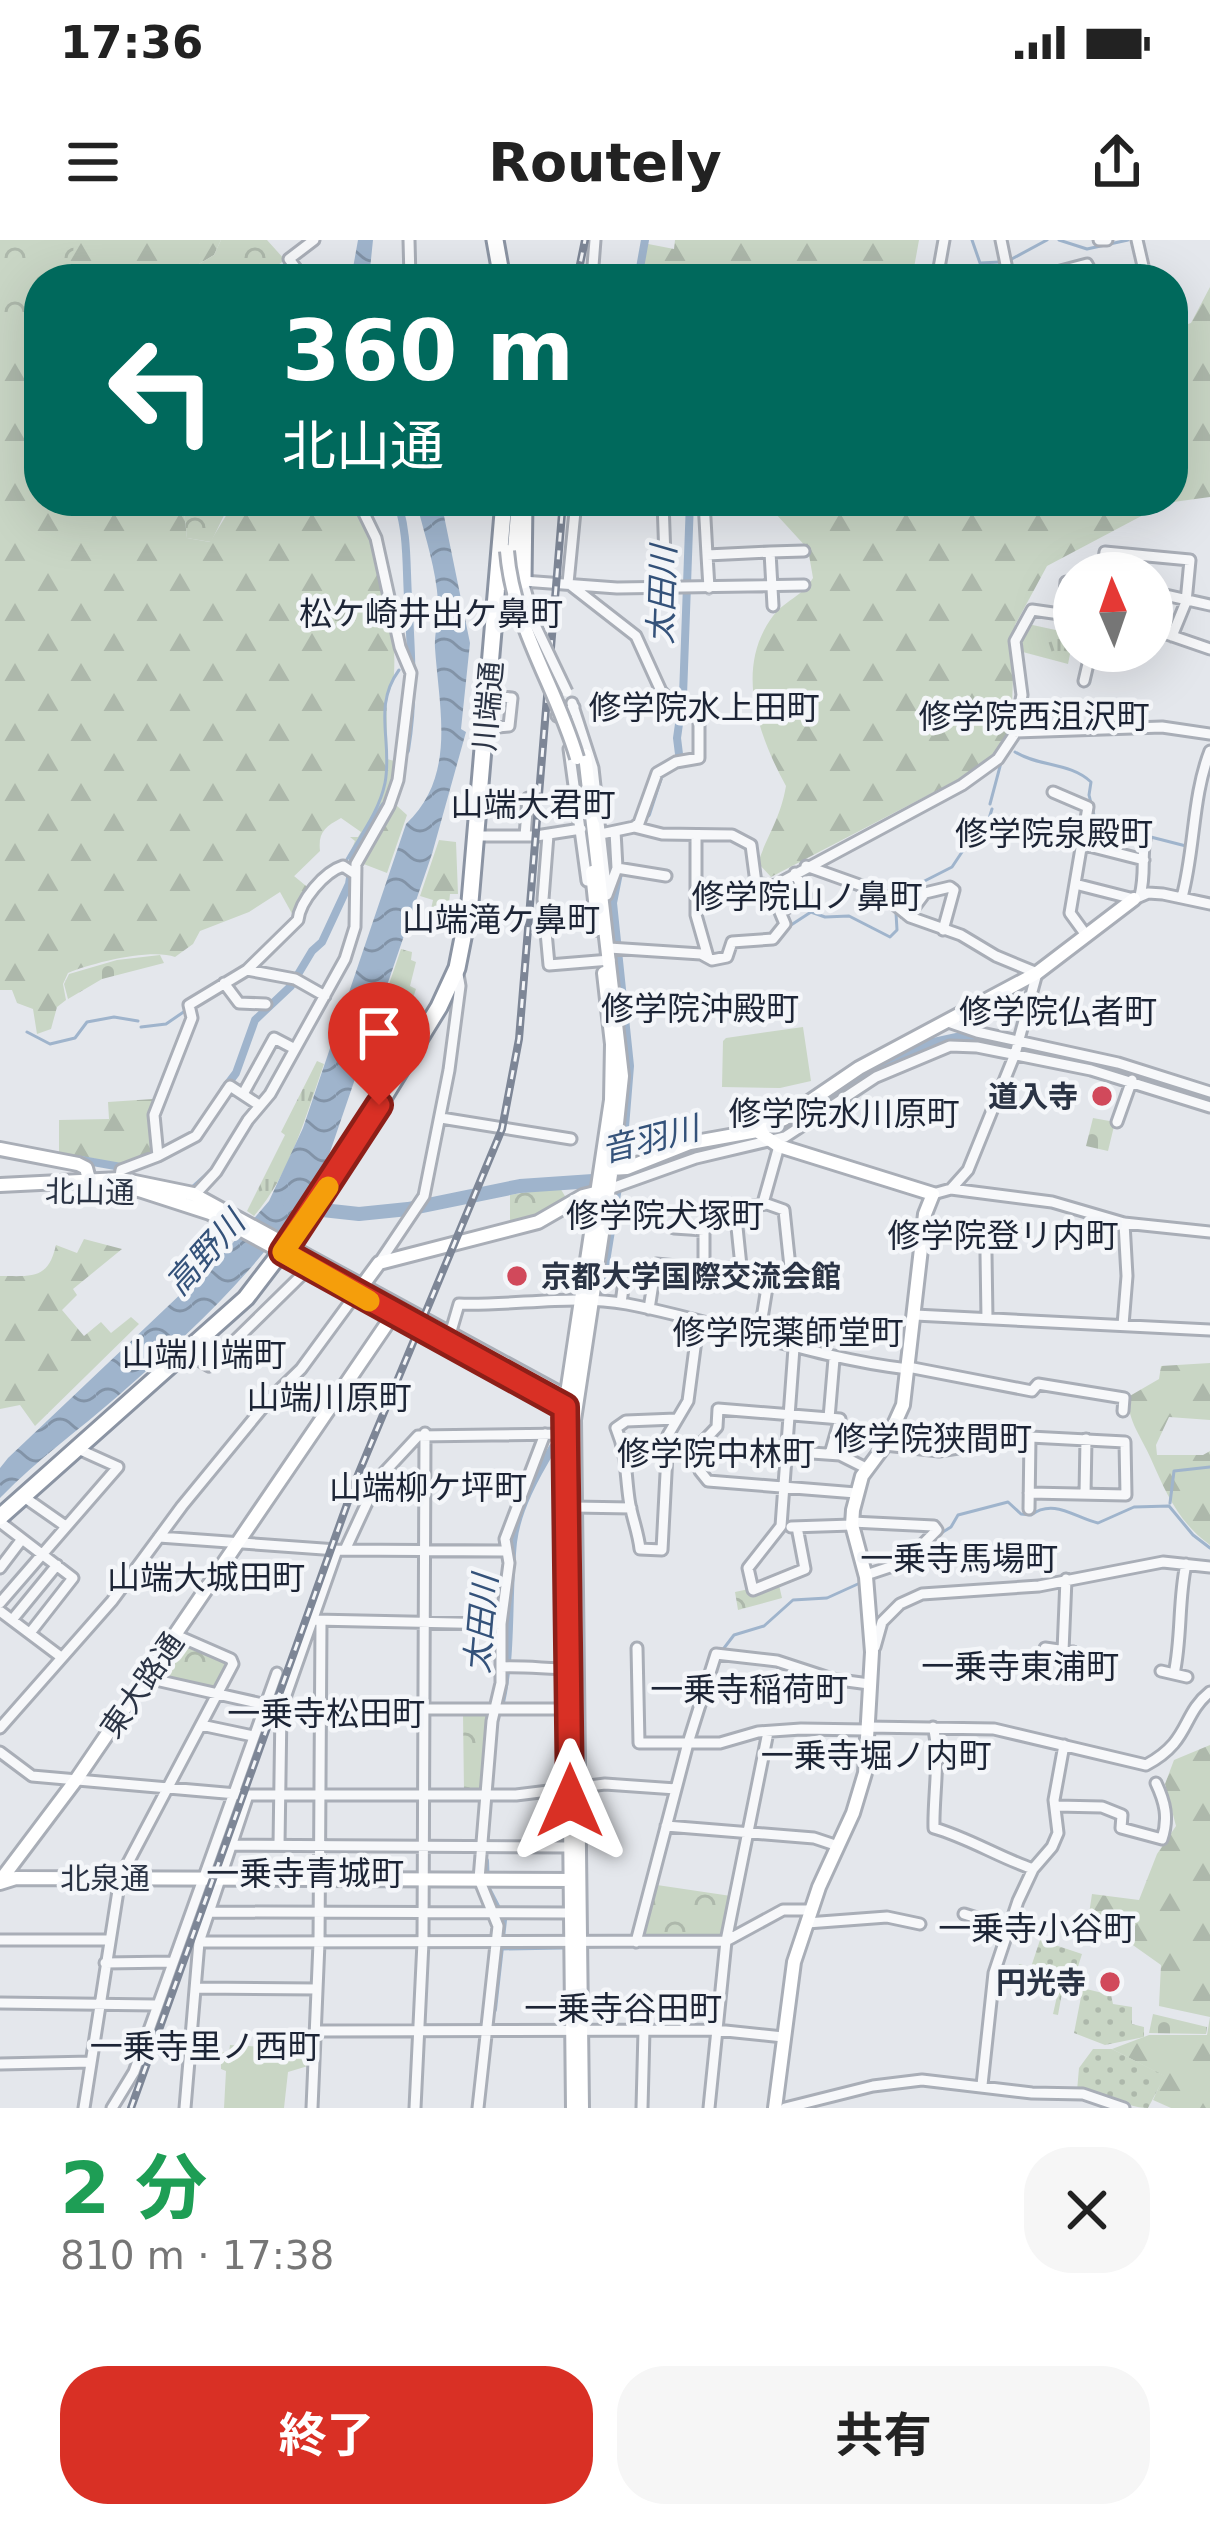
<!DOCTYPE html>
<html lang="ja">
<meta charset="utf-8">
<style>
body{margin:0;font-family:"DejaVu Sans","Noto Sans JP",sans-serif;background:#f6f6f6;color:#222;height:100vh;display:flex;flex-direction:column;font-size:45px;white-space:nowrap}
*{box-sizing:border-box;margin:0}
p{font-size:39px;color:#767676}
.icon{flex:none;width:66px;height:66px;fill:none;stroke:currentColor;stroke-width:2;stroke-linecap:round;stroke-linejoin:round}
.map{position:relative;height:1868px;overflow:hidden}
.drawer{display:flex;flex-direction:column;background:#fff;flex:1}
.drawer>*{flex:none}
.top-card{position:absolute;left:24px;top:24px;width:1164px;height:252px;border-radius:48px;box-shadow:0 12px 48px #0002;background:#00695c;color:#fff;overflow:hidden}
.needle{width:78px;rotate:358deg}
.tools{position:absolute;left:1053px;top:312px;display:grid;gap:24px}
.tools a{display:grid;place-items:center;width:120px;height:120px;border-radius:50%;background:#fff;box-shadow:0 12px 48px #0002;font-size:60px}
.pin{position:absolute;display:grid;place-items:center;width:102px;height:102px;color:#fff;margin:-123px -51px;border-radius:50% 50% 50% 0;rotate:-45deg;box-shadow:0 0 12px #0007}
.pin .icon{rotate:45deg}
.me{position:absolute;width:132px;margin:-66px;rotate:0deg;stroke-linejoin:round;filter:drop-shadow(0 0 9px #0008)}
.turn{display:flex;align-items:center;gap:42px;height:252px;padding:0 60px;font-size:54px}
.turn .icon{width:156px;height:156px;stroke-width:2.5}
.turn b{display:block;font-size:84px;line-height:102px}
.round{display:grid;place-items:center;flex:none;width:126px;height:126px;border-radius:48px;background:#f6f6f6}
.summary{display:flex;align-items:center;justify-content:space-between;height:204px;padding:0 60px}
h1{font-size:72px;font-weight:700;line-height:90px;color:#1e9e55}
.action{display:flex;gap:24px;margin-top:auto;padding:24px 60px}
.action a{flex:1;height:138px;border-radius:48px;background:#d93025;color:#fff;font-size:48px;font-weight:700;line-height:138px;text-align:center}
.action a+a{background:#f6f6f6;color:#222}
.status{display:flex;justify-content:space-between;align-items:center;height:84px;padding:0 60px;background:#fff;direction:ltr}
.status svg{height:33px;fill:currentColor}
header{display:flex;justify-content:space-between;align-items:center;height:156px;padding:0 60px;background:#fff;font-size:54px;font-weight:700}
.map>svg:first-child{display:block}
.grass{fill:url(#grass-tufts)}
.forest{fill:url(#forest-firs)}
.cemetery{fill:url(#cemetery-stones)}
.park{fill:url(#park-crowns)}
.garden{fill:url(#garden-dots)}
.pitch{fill:#c9d6c5}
.water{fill:url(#water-waves)}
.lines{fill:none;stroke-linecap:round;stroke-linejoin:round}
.stream{stroke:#9fb4cc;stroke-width:3}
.canal{stroke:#9fb4cc;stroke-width:8}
.river{stroke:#9fb4cc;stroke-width:14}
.street-casing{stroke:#a9aeb7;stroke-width:15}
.secondary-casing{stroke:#a9aeb7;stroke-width:18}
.highway-casing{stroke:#8b94a3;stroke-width:21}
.street{stroke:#f7f8fa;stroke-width:9}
.secondary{stroke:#fff;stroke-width:12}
.highway{stroke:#fff;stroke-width:15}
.rail-casing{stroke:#7d8696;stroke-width:8}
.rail{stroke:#f4f6f9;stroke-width:3;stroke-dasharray:9;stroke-linecap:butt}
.street-bridge-casing{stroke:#a9aeb7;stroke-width:15;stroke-linecap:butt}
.secondary-bridge-casing{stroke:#a9aeb7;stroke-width:18;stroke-linecap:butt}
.street-bridge{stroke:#f7f8fa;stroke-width:9}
.secondary-bridge{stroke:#fff;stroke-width:12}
.route-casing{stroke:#8d1f18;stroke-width:30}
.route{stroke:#d93025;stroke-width:21}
.slow{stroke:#f59e0b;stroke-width:21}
.poi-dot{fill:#d1495b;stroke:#f4f6f9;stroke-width:4.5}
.labels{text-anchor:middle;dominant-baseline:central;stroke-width:9;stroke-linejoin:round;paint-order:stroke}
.street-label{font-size:30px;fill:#2b3445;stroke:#f4f6f9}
.poi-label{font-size:30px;font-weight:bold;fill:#2b3445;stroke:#f4f6f9;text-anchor:end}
.water-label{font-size:33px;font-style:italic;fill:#34527a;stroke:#f4f6f9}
.neighbourhood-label{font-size:33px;fill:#1d2536;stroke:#f4f6f9}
</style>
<div class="status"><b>17:36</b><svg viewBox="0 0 49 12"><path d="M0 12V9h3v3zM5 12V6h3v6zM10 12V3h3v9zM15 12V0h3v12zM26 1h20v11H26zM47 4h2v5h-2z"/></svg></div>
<header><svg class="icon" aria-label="menu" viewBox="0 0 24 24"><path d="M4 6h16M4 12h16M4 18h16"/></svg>Routely<svg class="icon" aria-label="share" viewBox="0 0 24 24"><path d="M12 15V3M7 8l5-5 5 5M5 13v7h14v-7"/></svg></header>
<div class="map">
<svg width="1210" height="1868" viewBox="0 0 1210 1868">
<defs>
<pattern id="grass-tufts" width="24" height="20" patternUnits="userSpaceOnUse" patternTransform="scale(3)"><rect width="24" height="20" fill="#c9d6c5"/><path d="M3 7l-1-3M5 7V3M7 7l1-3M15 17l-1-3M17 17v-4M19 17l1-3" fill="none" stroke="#adb8ab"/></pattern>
<pattern id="forest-firs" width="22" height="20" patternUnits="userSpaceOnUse" patternTransform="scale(3)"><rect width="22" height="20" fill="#c9d6c5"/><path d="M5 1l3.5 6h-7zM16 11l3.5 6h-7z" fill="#adb8ab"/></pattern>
<pattern id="cemetery-stones" width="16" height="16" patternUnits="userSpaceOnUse" patternTransform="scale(3)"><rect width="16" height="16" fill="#c9d6c5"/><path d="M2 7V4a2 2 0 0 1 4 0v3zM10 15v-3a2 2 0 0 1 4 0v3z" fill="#adb8ab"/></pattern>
<pattern id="park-crowns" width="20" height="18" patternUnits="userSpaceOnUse" patternTransform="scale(3)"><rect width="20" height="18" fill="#c9d6c5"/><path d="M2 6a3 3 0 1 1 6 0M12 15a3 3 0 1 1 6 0" fill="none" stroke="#adb8ab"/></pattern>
<pattern id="garden-dots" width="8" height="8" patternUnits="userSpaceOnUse" patternTransform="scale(3)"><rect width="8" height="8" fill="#c9d6c5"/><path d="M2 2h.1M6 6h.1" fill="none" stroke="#adb8ab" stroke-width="1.8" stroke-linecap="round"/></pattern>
<pattern id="water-waves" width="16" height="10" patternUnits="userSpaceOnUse" patternTransform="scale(3)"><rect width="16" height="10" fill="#9fb4cc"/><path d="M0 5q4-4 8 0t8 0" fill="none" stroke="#8293a7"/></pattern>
</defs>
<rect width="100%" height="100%" fill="#e4e7ec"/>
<path class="grass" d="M1028,384L1074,394L1068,424L1019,411Z
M401,709L412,712L411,720L416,722L410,746L416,749L413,758L387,750Z
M317,821L324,824C306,875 290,935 254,976L247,971L285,895L281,892Z"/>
<path class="forest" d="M62,0H221L214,15L174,39H39V261H183L187,298L210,302L235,261H353C381,312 397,377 394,434C394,443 388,452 387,462C386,481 388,500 387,519L398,522L386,556L407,575L387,633L348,618L355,601L350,597H358L361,592L341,578C325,587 318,592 320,611L283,647L294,636L311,650L294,668L295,679L280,652L249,672L200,691L193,704L175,717C152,708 91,723 68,733L63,744L66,760L57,767L51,789L37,794L33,769L17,763L12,750H0V81Z
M675,0H919L912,39H640L643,3L674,9Z
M1210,47V257L1166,263L1047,326L1015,385L1011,491L993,515L959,539L771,637L758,623C768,593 780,580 786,546C758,495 734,428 773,376C785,360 801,358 813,338L808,309L764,261H1173V89L1191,83Z
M439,600L456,602L458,654H450L448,672L461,675L460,684L429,678L433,660L420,656Z
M153,859L156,916L122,924L59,912V880L109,879L108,862Z
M84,999L122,1009L73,1049L77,1055L62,1070L84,1096L101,1082L111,1093L131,1077L139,1084L35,1186L20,1165L0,1169V1036C32,1036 48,1040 56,1005L77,1013Z
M1210,1123V1180L1169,1177L1156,1205L1157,1215H1203L1210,1211V1305C1179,1283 1166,1253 1151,1219C1141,1196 1128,1182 1128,1157L1159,1139L1161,1126Z
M1210,1505V1868H1171L1153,1860L1164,1836L1112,1809L1149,1795H1207L1210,1777L1159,1766L1161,1725L1089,1674L1092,1654L1139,1660L1157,1614L1176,1586L1165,1544L1174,1520Z"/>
<path class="cemetery" d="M160,715L164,723L102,739L68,759L64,744L69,734L117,720Z
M1093,878L1115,882L1108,911L1086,906Z
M1153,1774L1207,1787L1206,1794L1149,1793Z"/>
<path class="park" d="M0,0H74L73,15L57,39H39V68L0,122Z
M221,0H267L285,20L258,39H174L214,15Z
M183,261H231L211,302L187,298Z
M559,946L569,963L510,989V955Z
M779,1345L782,1358L738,1370L735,1352L749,1349L751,1355Z
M177,1401L227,1420L217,1447L211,1450L156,1437Z
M463,1474H491L483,1552H464Z
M657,1645L731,1656L722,1696L644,1700Z"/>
<path class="garden" d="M1040,1700L1082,1714L1075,1736L1083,1739L1082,1748L1111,1755L1113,1764L1132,1767V1784L1144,1787V1797L1105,1805L1074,1793L1081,1757L1062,1753L1058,1775L1053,1774L1062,1734L1052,1739L1018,1729L1019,1724L1031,1727Z
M1093,1809H1112L1165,1836L1148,1868C1122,1868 1103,1849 1077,1851L1079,1828Z"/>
<path class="pitch" d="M803,787L811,841L780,848L722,847L723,801L726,798Z
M286,1796H294L309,1805L308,1826L288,1832L284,1868H224L226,1831L221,1829V1812H229L230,1805L284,1808Z"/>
<path class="water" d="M358,0H373L369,39H351Z
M416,261H441L470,403L461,489L466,492L432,614L330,912C283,1008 199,1085 119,1155C78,1191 39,1218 0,1258V1228L8,1218L225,1012L269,961L303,888L406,584C457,536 439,469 435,408C434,392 440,377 438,361C436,328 424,293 416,261Z"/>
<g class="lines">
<path class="stream" d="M972,0L980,23L1000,22
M1059,0L1087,9L1128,0
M1008,21L1047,0
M1015,512C1039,527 1070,522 1091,542L1089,555L1096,583L1186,606
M990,564L1002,519
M346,621C360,596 379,572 385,543C393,502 372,467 399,430
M310,662L326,642
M896,664L899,654L952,627L976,591L987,585L992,569
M788,687L811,672L825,677L849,676L890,697L897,690L896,673
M141,787L166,784L185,771
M27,792L50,804L75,798L87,782L114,777L138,781
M231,841L240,846
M193,946L213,928L229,903
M1170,1263L1174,1231L1210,1227
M938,1295L951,1287L958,1275L1008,1262L1021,1274L1031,1275C1054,1258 1075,1278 1098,1283L1134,1267L1169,1266L1193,1295L1210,1308
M721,1412L734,1395L764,1386L793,1360L827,1358L860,1343
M695,1498L702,1473
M686,1527L692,1508
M590,1707L640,1705
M501,1709L563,1708"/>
<path class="canal" d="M638,39L645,0
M397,261C408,292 406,324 408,357C411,411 415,456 406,510
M680,522L677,498L683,456L690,261
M647,574L659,537
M619,633L613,663L630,826L622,924
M224,849L236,833L255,780L291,746L312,711L322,702L349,644L354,614L384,566
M76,919L121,927
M600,1059L620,935
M499,1471C513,1417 507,1358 513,1302C517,1269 536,1235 553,1207
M485,1621L486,1647L503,1680L493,1769"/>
<path class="river" d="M288,960L304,968L359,974L408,969L520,946L622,939L684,914L779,892L878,828L924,807L956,800H976L1080,820L1210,861"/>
<g class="street-casing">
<path id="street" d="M409,0L410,39
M1001,0L1009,39
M1099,0H1107
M1137,0L1146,39
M304,39L289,19L314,0
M592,39L595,0
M937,39L944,0
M1030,39L1087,24L1095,39
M663,261L666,347
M704,261L707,315
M770,312L804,311
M1102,333L1105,312L1190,320L1186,362L1172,396
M568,343L636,396L661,451L674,466L704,469L699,482V518L676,522L657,533L639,583L634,587
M568,343L576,261
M709,348L707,315L770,312L773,366
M1152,352L1210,365
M1063,375L1066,342L1074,343
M535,385L523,341L617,348L804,345
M1152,389L1210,409
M1084,441L1091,411
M572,463L593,528L607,655
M557,476L574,467
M486,488L509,486L512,458L489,456
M1014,492L1162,487L1210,494
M569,509L587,641
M1053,552L1088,567L1070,673L1086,695
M601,594L634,587L662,594L732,595L751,605L756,643L774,646L962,545L998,519L1014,495L1022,455L1015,401L1032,370L1074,376
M548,595L543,659L549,725L610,720
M477,596H536L581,589
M525,596L528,558
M696,596V675L708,717
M1081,604L1144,620
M806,626L879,652L910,677L961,695L996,716L1037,733L1015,814L968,930L951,949L933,954
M617,628L666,636
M1075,644L1134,659L1148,653L1163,654L1210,664
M607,655L617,628L615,591
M1140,656C1146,631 1141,619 1145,599
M1182,657C1195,609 1192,557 1210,511
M905,673L913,669L925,653L950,647L954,650L943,690
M609,708L701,714L712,720L727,717L732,702L773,699L785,684L780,672L806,656L795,633
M247,730L295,739L325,756
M224,743L239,763L266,764
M948,782L977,792L1118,823L1210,852
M243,854L274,798L295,809
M441,878L571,899
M1117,882L1132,840
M158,916L154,875L192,778L189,765L247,730L298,680C300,661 324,632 343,626L355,634
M119,943L121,930L158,916L196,896L230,846L259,865
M609,949L696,918L785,897L876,837L950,806L977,807L1091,830L1210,867
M951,949L1052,962L1124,983L1210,992
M191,959L216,932L248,880L270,854L345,719L355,687L356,624L389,566L398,540L411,433L400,407L376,298L358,261
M763,963L779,906
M767,964L784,970L790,1027L788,1033L752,1039L741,1026L735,968Z
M674,988L704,990V1027
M986,1014L987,1078
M379,1023L424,956L449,830L460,746L458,734
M621,1063L624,1041
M649,1069L656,1024L718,1030L741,1026
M915,1075L1210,1090
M1123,1085L1127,1036L1124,983
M759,1097L769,1035
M449,1098L459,1064C514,1066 573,1054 627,1064C722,1082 812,1118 908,1129
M794,1108L781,1286L748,1328L753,1350L805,1329L797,1287
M185,1112L209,1126L310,1027
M908,1127L1032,1151L1038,1144L1124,1158L1123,1171
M829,1178L718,1169L717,1187L697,1208L700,1231L708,1241L856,1253
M676,1179L626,1181L616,1188C627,1215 625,1230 629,1259C631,1275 638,1291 640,1309L662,1310L668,1195L688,1161L696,1100L710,1083
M699,1205L840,1215L866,1228
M885,1205L939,1211L1030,1197L1125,1202L1126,1255L1029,1253
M830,1214L840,1179L829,1178L834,1119
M1085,1254L1086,1199
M24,1257L64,1285
M574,1267L631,1268
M1029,1269L1030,1197
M0,1282L73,1338L30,1393
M852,1282L934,1286L937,1290L905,1322L866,1335
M791,1287L852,1285
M159,1297L337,1310L506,1311
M345,1310L378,1239L418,1196L569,1194
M0,1328L22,1299
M0,1363L118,1227L78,1209
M0,1371L61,1417
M12,1380L57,1325
M315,1380L501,1384
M875,1407L882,1382L900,1364L922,1354L1039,1346L1163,1322L1210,1327
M637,1408L639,1503H720L758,1492L801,1489L867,1490
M1045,1408L1073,1412
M1063,1411L1066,1339
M501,1427C526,1426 547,1429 572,1429
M1161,1431L1187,1437
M1174,1434C1182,1397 1178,1361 1186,1324
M147,1438L267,1465
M281,1469H575
M201,1485L253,1496
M867,1487L994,1489L1146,1525C1191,1501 1181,1475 1210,1452
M933,1487C941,1513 933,1558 934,1588C969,1598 998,1617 1033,1629
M0,1488L112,1361L182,1266L269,1160L301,1129L356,1054
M0,1512L32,1536L248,1555H516L605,1544L676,1549
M1056,1566L1102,1567L1122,1575L1121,1588L1162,1599C1169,1578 1165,1562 1156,1543
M666,1586L814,1598L838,1606
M229,1605L572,1607
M279,1605L281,1469L337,1310
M209,1672L571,1673
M964,1674L1009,1688
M807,1683L887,1677L920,1684
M0,1700H109
M199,1702L726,1701L783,1670H811
M636,1702L688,1503L716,1414L777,1421L832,1439L869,1444
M105,1723L172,1722
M195,1748L317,1749
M0,1763L156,1765
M316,1791L716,1790L783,1797
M0,1824L91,1822
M982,1845L994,1733L1018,1661L1033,1629L1052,1607L1058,1593L1054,1560L1064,1505
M84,1868L120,1638L233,1424L231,1419L176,1395
M112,1868L134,1832L277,1433
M185,1868L199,1702L248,1555
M312,1868L319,1703L321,1382
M415,1868L423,1702L425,1193
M478,1868L498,1686L479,1639L492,1481L501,1443V1384L509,1323L505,1299L545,1194
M642,1868L644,1790
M709,1868L726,1701L768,1492
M785,1868L873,1846L922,1840L1032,1853L1083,1854L1124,1868"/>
</g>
<g class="secondary-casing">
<path id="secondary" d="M514,310L518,262
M592,632L598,689
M757,891L779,906L933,954L925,974L903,1165L885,1205L862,1236L853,1270L852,1285L866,1337L872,1412L865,1533L853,1573L819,1647L794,1722L775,1868
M0,909L78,924L86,928L91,947
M610,929L627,928L690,903L757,891L784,879L859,828L1037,733L1134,659
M0,945L120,939L193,954L570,1159
M96,948L139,950L210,973L568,1166
M357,1053L379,1023L538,982L583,956L603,951
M566,1255L565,1167L611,860L612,804L604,733
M568,1389L573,1868
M0,1641L76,1540L399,1066
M0,1643L16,1638L578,1640
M582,1868L574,1180L613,921L622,836L585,515"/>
</g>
<g class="highway-casing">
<path id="highway" d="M495,0L502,39
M499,343L523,341L524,261
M0,1277L246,1058L318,964L439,767L457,728L470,662L504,261"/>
</g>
<use href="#street" class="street"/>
<use href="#secondary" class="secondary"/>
<use href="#highway" class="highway"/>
<g class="rail-casing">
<path id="rail" d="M577,39L585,0
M131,1868L355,1242L502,889L519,799L563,261"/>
</g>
<use href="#rail" class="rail"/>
<g class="street-bridge-casing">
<path id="street-bridge" d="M535,385L567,452"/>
</g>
<g class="secondary-bridge-casing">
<path id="secondary-bridge" d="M507,311C513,387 556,446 577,518"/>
</g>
<use href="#street-bridge" class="street-bridge"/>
<use href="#secondary-bridge" class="secondary-bridge"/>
</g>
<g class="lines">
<g class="route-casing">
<path id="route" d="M379,865L283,1012L565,1167L570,1561"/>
</g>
<use href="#route" class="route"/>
<path class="slow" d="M328,947L283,1012L369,1061"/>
</g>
<g class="poi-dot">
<circle cx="1102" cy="856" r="12"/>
<circle cx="517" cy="1036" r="12"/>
<circle cx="1110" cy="1742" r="12"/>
</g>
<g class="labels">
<g class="street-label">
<text transform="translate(488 466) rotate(-85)">川端通</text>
<text transform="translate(90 952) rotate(1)">北山通</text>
<text transform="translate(142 1445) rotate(-55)">東大路通</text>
<text x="105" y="1638">北泉通</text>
</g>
<g class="poi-label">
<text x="1078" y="856">道入寺</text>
<text x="541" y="1036" text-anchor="start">京都大学国際交流会館</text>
<text x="1086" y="1742">円光寺</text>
</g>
<g class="water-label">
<text transform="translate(662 355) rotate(-88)">太田川</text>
<text transform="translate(650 899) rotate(-14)">音羽川</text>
<text transform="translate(205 1013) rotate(-48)">高野川</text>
<text transform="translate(481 1384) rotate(-85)">太田川</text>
</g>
<g class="neighbourhood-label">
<text x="431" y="373">松ケ崎井出ケ鼻町</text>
<text x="704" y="467">修学院水上田町</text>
<text x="1034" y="476">修学院西沮沢町</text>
<text x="533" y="564">山端大君町</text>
<text x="1054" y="593">修学院泉殿町</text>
<text x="807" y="656">修学院山ノ鼻町</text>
<text x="501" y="679">山端滝ケ鼻町</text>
<text x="700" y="768">修学院沖殿町</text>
<text x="1058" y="771">修学院仏者町</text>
<text x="844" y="873">修学院水川原町</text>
<text x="665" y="975">修学院犬塚町</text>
<text x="1003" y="995">修学院登リ内町</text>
<text x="788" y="1092">修学院薬師堂町</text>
<text x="204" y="1114">山端川端町</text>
<text x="329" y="1157">山端川原町</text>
<text x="933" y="1198">修学院狭間町</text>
<text x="716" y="1213">修学院中林町</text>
<text x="428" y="1247">山端柳ケ坪町</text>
<text x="959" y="1318">一乗寺馬場町</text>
<text x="206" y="1337">山端大城田町</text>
<text x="1020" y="1426">一乗寺東浦町</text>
<text x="749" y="1449">一乗寺稲荷町</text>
<text x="326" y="1473">一乗寺松田町</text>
<text x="876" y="1515">一乗寺堀ノ内町</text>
<text x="305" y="1633">一乗寺青城町</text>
<text x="1037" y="1688">一乗寺小谷町</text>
<text x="623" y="1768">一乗寺谷田町</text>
<text x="205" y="1806">一乗寺里ノ西町</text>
</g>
</g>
</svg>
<div class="tools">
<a><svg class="needle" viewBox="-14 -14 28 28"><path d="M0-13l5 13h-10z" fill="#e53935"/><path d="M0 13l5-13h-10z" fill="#767676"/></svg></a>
</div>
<div class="pin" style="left:379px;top:865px;background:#d93025"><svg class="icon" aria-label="arrive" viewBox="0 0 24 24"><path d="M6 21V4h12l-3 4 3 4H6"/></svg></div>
<svg class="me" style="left:570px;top:1561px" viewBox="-20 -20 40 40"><path d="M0-17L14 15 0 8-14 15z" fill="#d93025" stroke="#fff" stroke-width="4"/></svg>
<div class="top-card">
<div class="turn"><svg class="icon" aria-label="left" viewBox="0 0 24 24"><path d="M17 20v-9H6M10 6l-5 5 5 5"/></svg><div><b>360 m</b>北山通</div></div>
</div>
</div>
<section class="drawer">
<div class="summary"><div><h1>2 分</h1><p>810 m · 17:38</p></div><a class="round"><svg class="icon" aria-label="close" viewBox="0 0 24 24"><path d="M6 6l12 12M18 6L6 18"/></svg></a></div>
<div class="action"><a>終了</a><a>共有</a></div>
</section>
